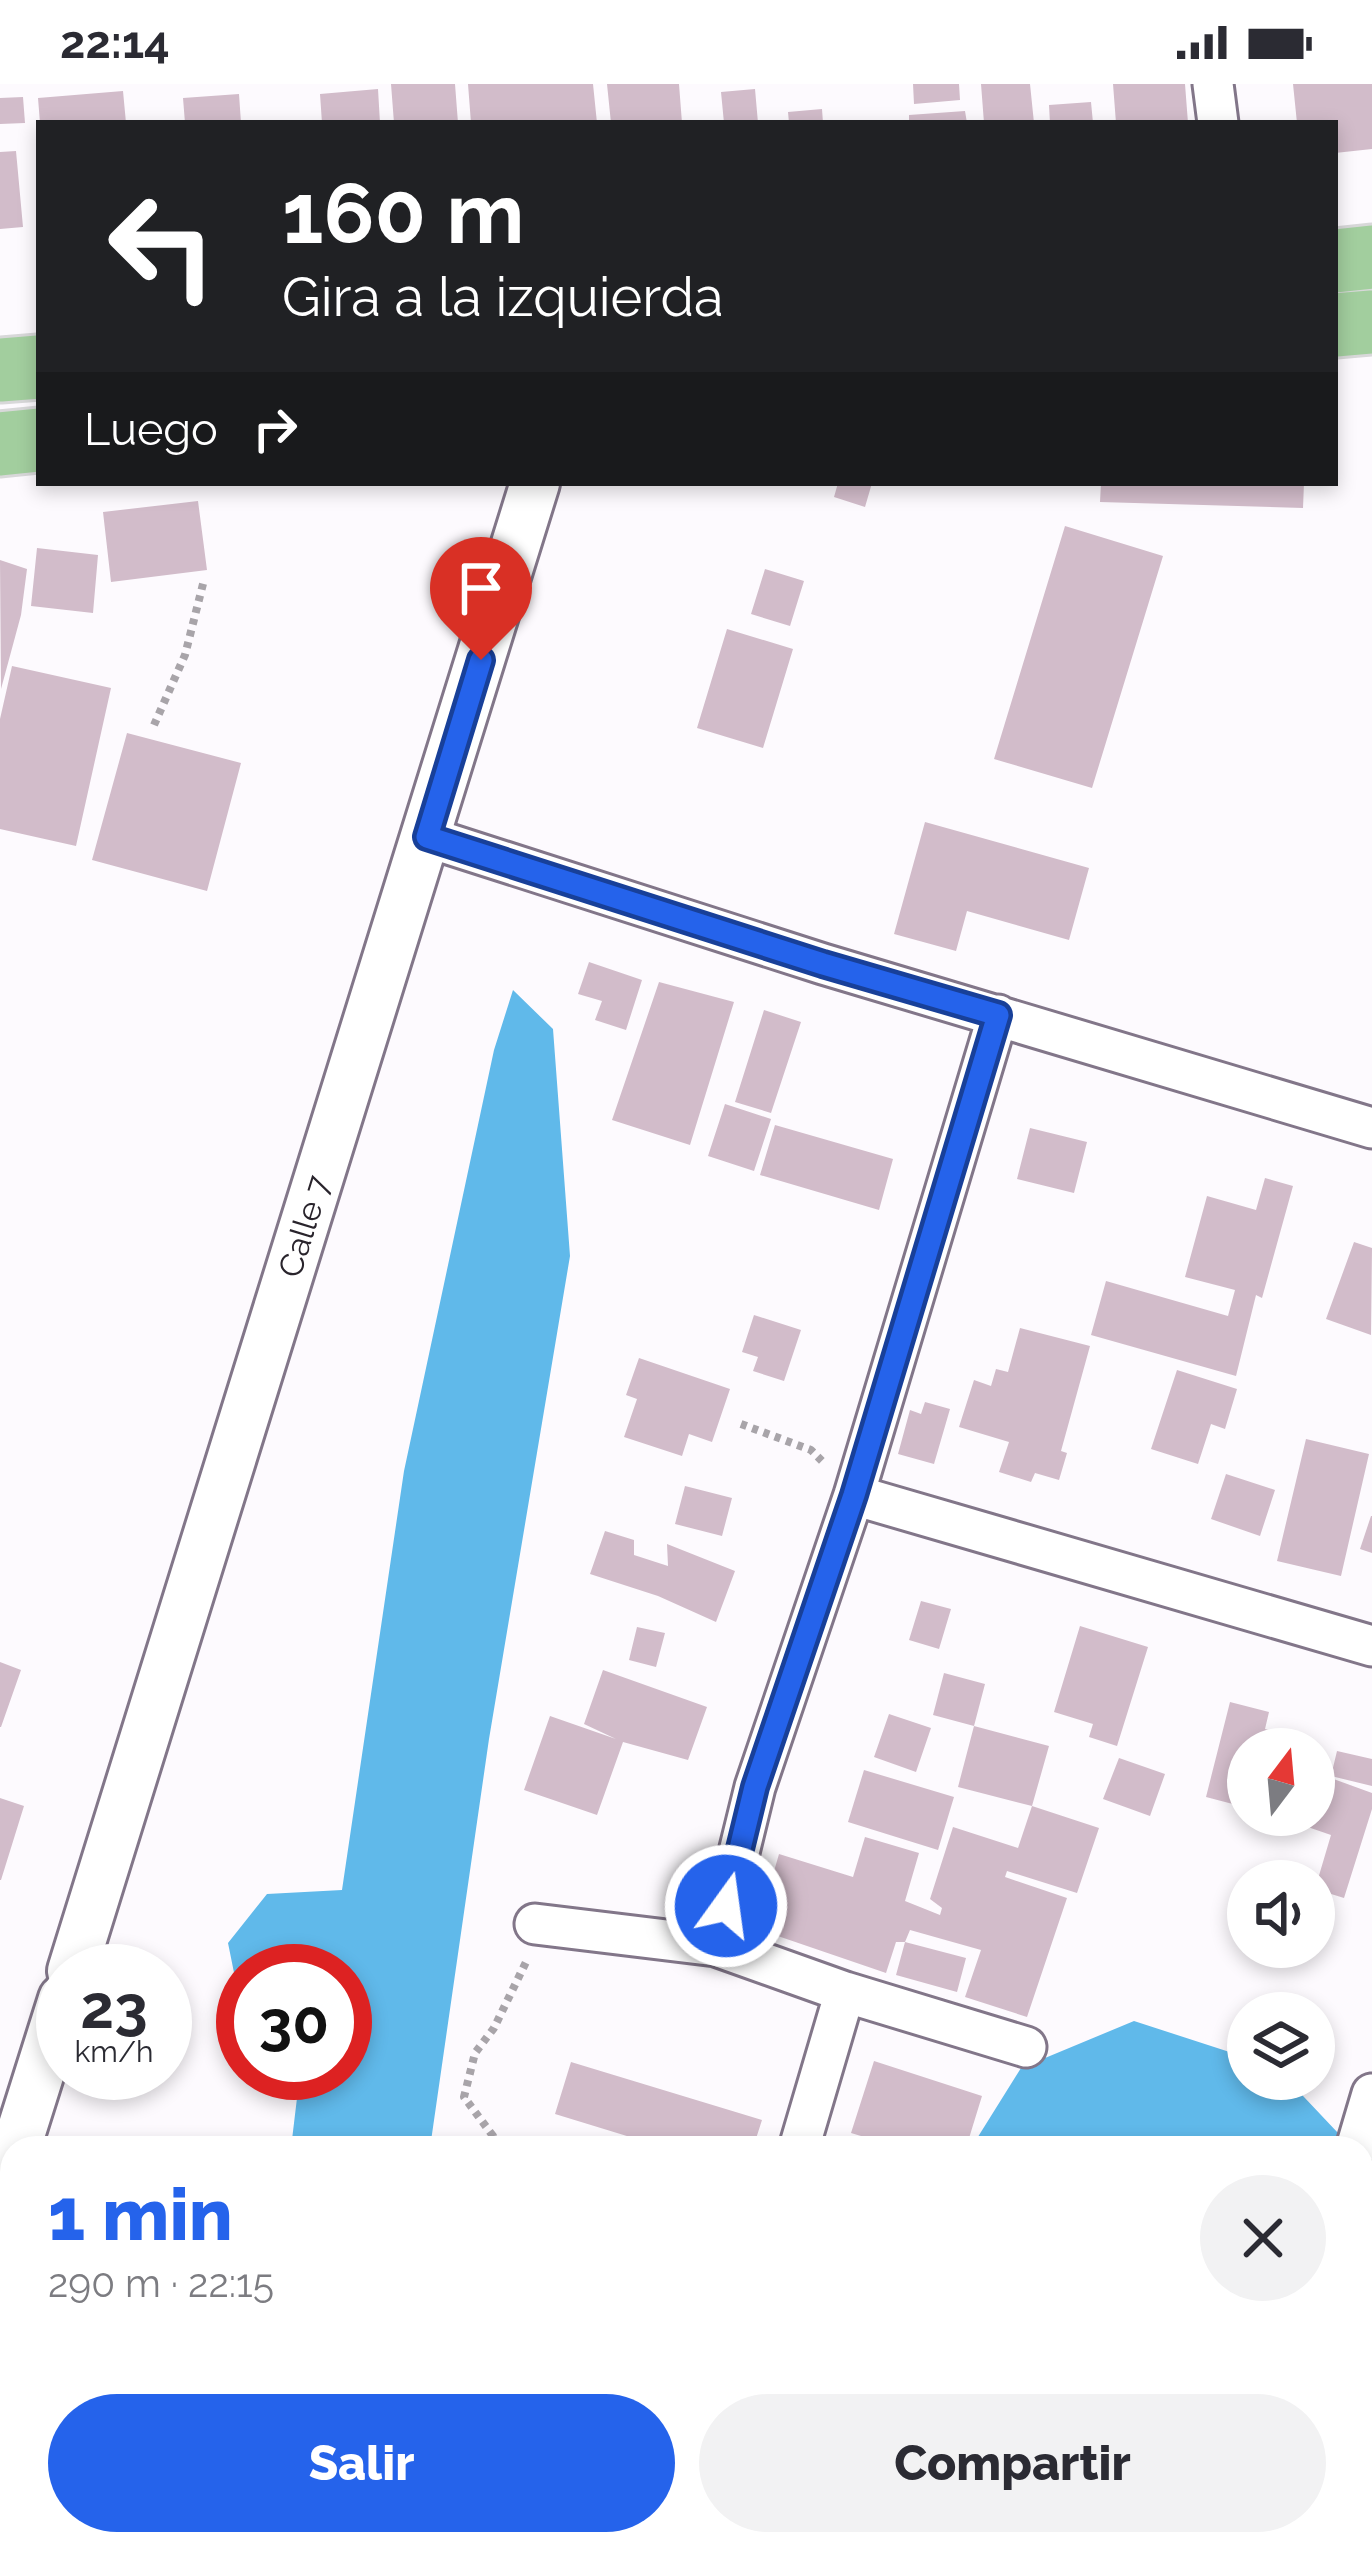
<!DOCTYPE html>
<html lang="es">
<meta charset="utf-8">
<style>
body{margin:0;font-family:Raleway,sans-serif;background:#f2f2f3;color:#2b2b33;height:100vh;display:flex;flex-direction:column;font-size:45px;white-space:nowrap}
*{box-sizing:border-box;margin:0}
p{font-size:39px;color:#7c7c81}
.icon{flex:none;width:66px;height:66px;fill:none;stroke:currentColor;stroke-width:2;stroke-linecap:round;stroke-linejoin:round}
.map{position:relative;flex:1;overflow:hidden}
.sheet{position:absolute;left:0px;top:2052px;width:1374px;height:420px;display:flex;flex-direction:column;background:#fff;border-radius:36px 36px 0 0;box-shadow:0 6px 18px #0003}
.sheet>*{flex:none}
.top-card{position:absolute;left:36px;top:36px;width:1302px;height:366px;border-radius:0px;box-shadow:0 6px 18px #0003;background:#202124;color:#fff;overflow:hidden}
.needle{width:78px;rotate:16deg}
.buttons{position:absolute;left:1227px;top:1644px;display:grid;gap:24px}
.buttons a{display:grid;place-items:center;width:108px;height:108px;border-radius:50%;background:#fff;box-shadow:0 6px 18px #0003;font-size:60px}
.speed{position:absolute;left:36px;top:1860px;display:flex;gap:24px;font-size:60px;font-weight:700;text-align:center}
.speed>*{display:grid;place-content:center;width:156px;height:156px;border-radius:50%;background:#fff;box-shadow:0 6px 18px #0003;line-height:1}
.speed small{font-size:30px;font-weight:400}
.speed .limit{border:18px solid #d22;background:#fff;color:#111}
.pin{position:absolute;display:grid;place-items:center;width:102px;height:102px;color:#fff;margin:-123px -51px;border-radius:50% 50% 50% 0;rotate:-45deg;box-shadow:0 0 12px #0007}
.pin .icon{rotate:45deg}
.me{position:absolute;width:132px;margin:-66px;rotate:14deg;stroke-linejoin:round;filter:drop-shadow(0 0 9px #0008)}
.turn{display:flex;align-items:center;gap:42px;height:252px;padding:0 48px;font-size:54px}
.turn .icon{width:156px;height:156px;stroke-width:2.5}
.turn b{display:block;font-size:84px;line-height:102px}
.then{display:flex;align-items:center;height:114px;padding:0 48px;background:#0003;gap:24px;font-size:45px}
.round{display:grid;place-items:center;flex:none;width:126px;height:126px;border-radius:63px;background:#f2f2f3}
.head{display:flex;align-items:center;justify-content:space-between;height:204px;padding:0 48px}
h1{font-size:72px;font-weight:800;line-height:90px;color:#2563eb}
.button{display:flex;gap:24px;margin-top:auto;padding:24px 48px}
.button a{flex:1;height:138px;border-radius:72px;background:#2563eb;color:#fff;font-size:48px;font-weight:800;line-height:138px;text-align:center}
.button a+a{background:#f2f2f3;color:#2b2b33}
.status{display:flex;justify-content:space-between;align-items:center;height:84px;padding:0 60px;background:#fff;direction:ltr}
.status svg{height:33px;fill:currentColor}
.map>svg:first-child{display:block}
.green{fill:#b9e5af}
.water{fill:#60b9ea}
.building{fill:#d2bcca}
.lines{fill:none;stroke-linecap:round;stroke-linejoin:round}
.minor-casing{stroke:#827689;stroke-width:45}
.tertiary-casing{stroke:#827689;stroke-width:54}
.trunk-casing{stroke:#d8d8d9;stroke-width:69}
.path{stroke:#a8a4a9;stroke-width:8;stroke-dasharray:6 6;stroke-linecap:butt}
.minor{stroke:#fff;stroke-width:39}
.tertiary{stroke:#fff;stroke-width:48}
.trunk{stroke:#a2ce9e;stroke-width:63}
.route-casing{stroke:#184099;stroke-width:30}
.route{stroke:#2563eb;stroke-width:21}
.labels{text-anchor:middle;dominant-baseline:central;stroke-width:12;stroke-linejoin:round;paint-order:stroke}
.street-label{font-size:33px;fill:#29242c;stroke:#fff}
</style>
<div class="status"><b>22:14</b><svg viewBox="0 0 49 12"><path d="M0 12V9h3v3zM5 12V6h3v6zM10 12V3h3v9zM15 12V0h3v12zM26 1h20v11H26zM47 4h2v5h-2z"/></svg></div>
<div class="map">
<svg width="1372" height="2472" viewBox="0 0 1372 2472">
<rect width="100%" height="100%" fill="#fdfafe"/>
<path class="green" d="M1372,2336V2472H1308L1300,2460H1362V2340Z"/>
<path class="water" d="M513,906L553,945L570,1172L489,1655L430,2064H291L300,1989H345V1887H243V1933L228,1859L267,1810L342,1806L404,1387L494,966Z
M1134,1937L1248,1974V1995H1287L1338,2049L1372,2041V2223L1362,2224V2064H971L1021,1984Z
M242,2460H372L370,2472H240Z"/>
<path class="building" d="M391,0H455L458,39H394Z
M468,0H593L597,39H471Z
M607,0H679L682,39H611Z
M913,0H959L960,16L914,20Z
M981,0H1030L1034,39H984Z
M1113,0H1185L1188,39H1116Z
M1293,0H1372V65L1335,69V39H1297Z
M378,5L380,39H322L320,10Z
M755,5L758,39H724L721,8Z
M123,7L126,39H40L38,14Z
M239,10L241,39H185L183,14Z
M23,13L25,39L0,40V14Z
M1091,18L1093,39H1050L1049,21Z
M822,25L823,39H789L788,28Z
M965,27L967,39H909V31Z
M16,67L23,143L0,145V68Z
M838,399H872L865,423L834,413Z
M1101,399H1304L1303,424L1100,418Z
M198,417L207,486L111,498L103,428Z
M1065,442L1163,472L1092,704L994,675Z
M37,464L98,471L93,529L31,522Z
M0,476L27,485L21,531L1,605Z
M765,485L804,497L790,542L751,530Z
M727,545L793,565L763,664L697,644Z
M12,582L111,604L76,762L0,745V635Z
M127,649L241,679L207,807L92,776Z
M925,738L1089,784L1069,856L967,827L956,867L894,850Z
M589,878L642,896L626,946L595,936L602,917L578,910Z
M659,898L734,918L690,1061L612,1036Z
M764,926L801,938L771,1029L735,1018Z
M725,1020L771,1035L754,1087L708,1072Z
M775,1041L893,1075L879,1126L760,1091Z
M1030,1044L1087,1058L1074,1109L1017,1095Z
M1265,1094L1293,1102L1262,1214L1256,1211L1236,1292L1091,1251L1106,1197L1228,1232L1235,1206L1185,1193L1207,1112L1256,1126Z
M1354,1158L1372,1164L1371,1251L1326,1235Z
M754,1231L801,1246L784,1297L753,1287L758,1273L742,1268Z
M1020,1244L1090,1262L1061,1367L1067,1369L1059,1396L1035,1389L1031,1398L999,1388L1009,1358L959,1343L974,1296L991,1302L996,1285L1008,1288Z
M639,1274L730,1305L712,1358L689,1350L682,1372L624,1353L637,1315L626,1311Z
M1177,1286L1237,1305L1225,1345L1211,1340L1198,1380L1151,1365Z
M925,1318L950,1325L934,1380L898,1370L910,1326L921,1330Z
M1306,1355L1369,1370L1341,1492L1277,1477Z
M1226,1390L1275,1406L1260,1452L1211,1435Z
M685,1402L732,1414L722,1452L675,1440Z
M1371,1432H1372V1469L1360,1465Z
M605,1447L634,1456V1471L668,1482L667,1460L735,1487L716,1538L658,1512L590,1490Z
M921,1517L951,1525L939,1565L909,1556Z
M1080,1542L1148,1563L1117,1662L1089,1653L1093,1640L1054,1628Z
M637,1543L665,1549L656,1583L629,1576Z
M0,1578L21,1586L1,1643H0Z
M603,1586L707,1623L688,1676L623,1658L597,1731L524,1706L550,1632L616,1655L584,1640Z
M944,1589L985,1600L974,1642L933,1631Z
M1230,1618L1269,1628L1265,1645L1276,1648L1279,1658L1291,1661L1290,1665H1248V1724L1206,1713Z
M889,1630L931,1644L916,1688L874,1673Z
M974,1642L1049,1662L1032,1722L958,1703Z
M1337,1667L1372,1675V1702L1331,1692Z
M1119,1674L1165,1690L1150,1732L1103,1715Z
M864,1686L954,1713L938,1766L848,1738Z
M1317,1689L1372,1709V1725L1344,1814L1315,1805L1331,1751L1299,1740L1302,1731H1314Z
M0,1714L24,1722L1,1796H0Z
M1032,1722L1099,1744L1077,1809L1007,1787L1005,1793L1067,1814L1027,1933L965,1913L981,1866L910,1846L905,1858H896L886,1889L769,1849L761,1832L779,1770L853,1793L865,1753L919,1769L905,1817L940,1831L942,1824L930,1815L953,1743L1018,1764Z
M905,1858L966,1874L957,1908L896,1891Z
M874,1977L982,2012L966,2064H901L851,2049Z
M571,1978L762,2036L753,2064H666L555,2030Z
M558,2460H593L628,2472H555Z
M770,2460H822L818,2472H766Z"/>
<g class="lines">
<g class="minor-casing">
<path id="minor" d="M1213,0L1218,39
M427,753L823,880L1372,1044
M854,1411L1372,1562
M535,1840L716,1862
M845,1908L1026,1963
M799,2064L845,1908L716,1862L755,1703L854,1411L998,931
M1356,2064L1372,2010
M680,2472L683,2460
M1233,2472L1236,2460"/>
</g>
<g class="tertiary-casing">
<g id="tertiary">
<path id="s1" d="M72,1887L535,399"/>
<path d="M16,2064L63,1915"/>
<path d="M0,2116L12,2077"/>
</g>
</g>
<g class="trunk-casing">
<path id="trunk" d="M1335,177L1372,173
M1335,241L1372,238
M0,286L39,283
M0,360L39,356"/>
</g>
<path class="path" d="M154,641L185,571L204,496
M741,1340L811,1366L825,1380
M495,2064L493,2052L464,2013L475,1969L494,1944L527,1876"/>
<use href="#minor" class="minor"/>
<use href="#tertiary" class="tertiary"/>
<use href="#trunk" class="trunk"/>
</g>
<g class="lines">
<g class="route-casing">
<path id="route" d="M481,576L427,753L823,880L998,931L854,1411L755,1703L726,1822"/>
</g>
<use href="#route" class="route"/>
</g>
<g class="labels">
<g class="street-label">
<text stroke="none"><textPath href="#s1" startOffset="780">Calle 7</textPath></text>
</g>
</g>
</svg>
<div class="buttons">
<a><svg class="needle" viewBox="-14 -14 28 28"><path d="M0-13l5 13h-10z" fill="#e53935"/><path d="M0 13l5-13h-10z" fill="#7c7c81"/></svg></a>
<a><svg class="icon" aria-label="sound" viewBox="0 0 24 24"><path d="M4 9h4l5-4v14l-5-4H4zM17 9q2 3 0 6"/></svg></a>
<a><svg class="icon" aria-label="layers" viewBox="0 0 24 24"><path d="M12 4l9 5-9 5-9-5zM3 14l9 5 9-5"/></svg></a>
</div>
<div class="speed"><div>23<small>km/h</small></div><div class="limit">30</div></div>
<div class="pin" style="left:481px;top:576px;background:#d93025"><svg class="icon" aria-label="arrive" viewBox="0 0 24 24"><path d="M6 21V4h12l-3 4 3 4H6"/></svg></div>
<svg class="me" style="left:726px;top:1822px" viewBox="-20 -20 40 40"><circle r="17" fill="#2563eb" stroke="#fff" stroke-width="3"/><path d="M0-11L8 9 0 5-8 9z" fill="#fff"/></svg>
<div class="top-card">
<div class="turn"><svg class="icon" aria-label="left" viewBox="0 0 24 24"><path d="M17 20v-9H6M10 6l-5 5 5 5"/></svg><div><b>160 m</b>Gira a la izquierda</div></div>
<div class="then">Luego<svg class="icon" aria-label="right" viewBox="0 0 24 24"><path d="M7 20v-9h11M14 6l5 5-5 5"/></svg></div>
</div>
<section class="sheet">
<div class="head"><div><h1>1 min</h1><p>290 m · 22:15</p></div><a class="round"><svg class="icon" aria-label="close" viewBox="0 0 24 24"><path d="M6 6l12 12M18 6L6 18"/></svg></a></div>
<div class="button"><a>Salir</a><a>Compartir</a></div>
</section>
</div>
